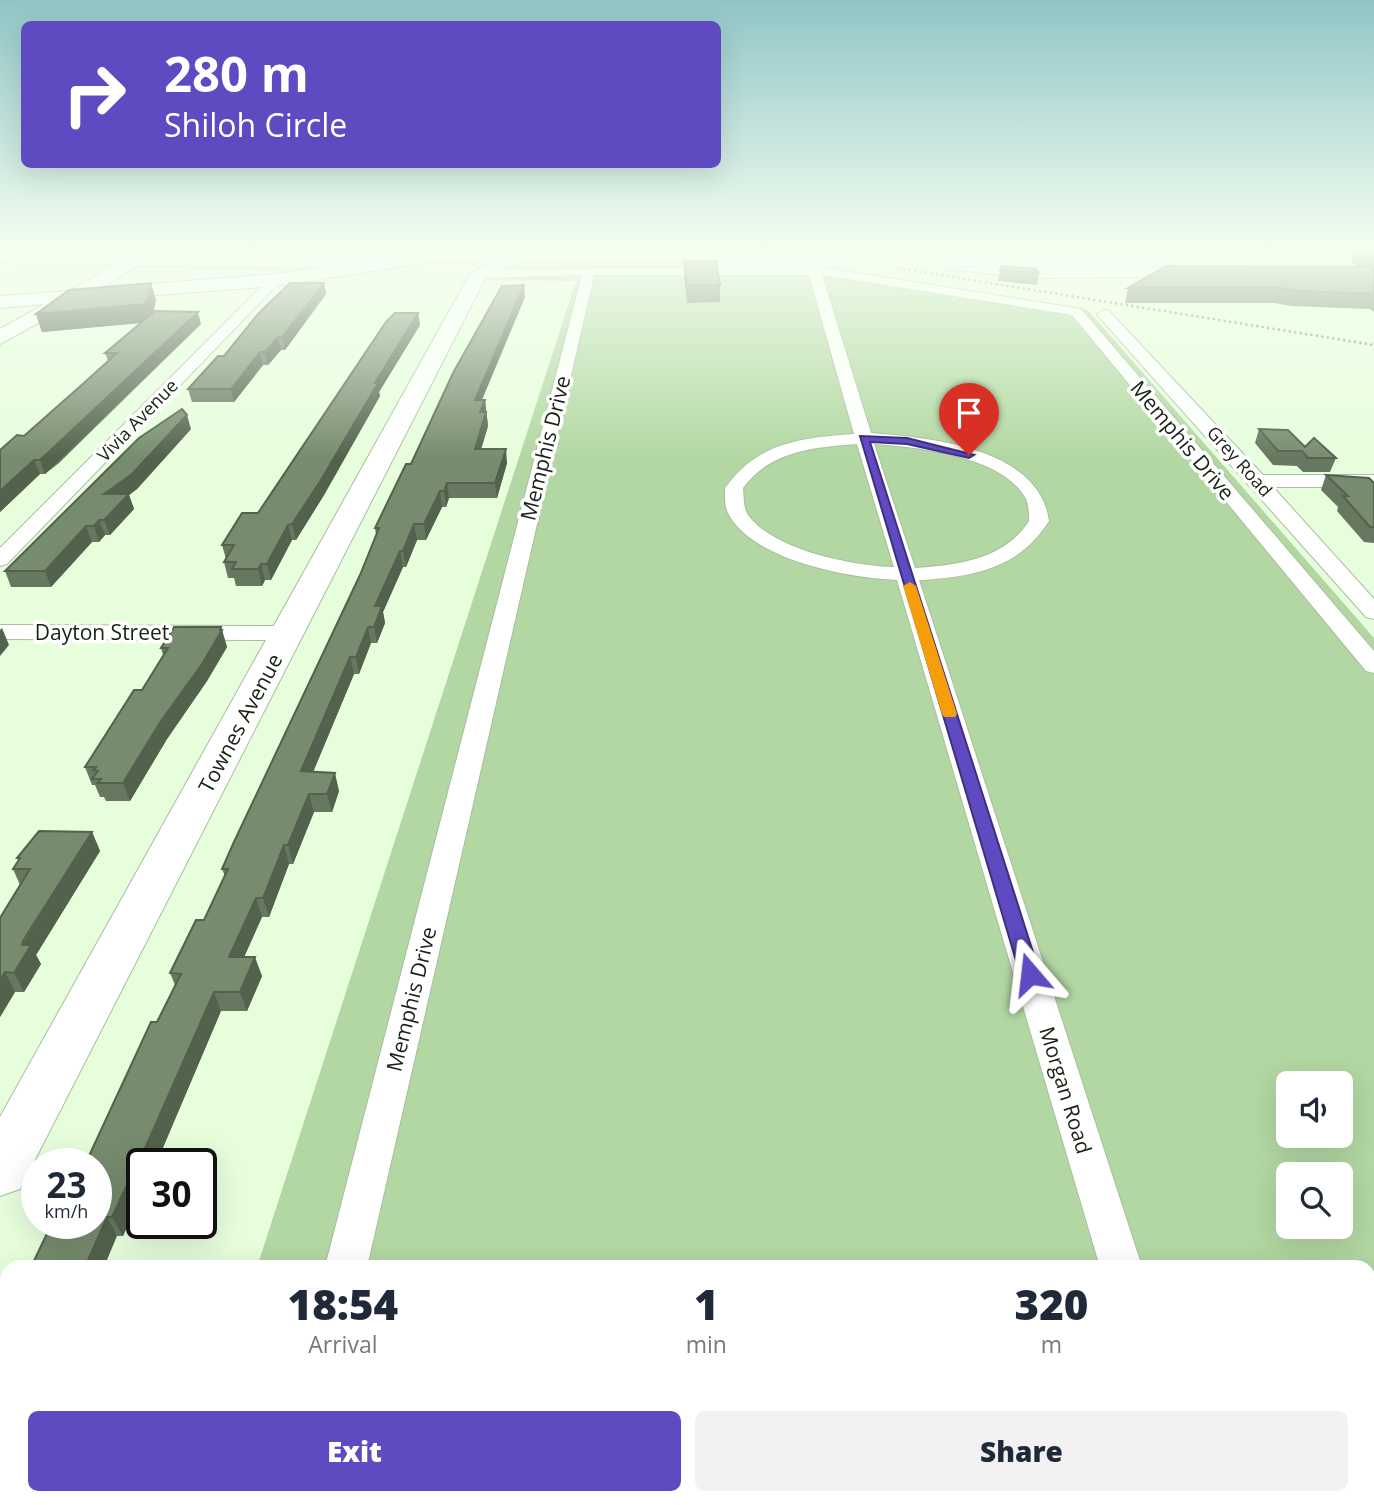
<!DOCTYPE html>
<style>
body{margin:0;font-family:"Open Sans",sans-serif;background:#f2f2f3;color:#1f2937;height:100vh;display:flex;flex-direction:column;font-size:26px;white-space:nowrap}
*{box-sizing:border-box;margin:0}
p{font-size:23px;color:#747a83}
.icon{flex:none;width:38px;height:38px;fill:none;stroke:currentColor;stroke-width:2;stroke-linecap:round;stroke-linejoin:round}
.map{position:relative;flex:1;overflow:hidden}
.side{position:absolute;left:0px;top:1260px;width:1376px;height:245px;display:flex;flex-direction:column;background:#fff;border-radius:21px 21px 0 0;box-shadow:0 7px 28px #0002}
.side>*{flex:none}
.guide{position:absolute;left:21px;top:21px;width:700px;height:147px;border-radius:10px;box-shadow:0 7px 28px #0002;background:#5f4ac2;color:#fff;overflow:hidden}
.fabs{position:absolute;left:1276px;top:1071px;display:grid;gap:14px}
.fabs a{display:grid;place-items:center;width:77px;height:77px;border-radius:10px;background:#fff;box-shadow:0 7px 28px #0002;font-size:35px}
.speed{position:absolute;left:21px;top:1148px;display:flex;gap:14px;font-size:35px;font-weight:700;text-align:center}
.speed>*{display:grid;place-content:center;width:91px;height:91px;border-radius:50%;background:#fff;box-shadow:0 7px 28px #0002;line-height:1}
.speed small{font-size:18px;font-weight:400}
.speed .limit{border:4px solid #111;border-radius:10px;background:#fff;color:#111}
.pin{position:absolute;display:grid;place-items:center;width:60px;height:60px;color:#fff;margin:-72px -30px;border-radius:50% 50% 50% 0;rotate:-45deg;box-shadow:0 0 7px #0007}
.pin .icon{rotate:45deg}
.me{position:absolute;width:77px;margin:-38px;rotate:343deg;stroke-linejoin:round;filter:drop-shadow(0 0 5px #0008)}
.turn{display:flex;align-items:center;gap:24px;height:147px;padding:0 28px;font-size:32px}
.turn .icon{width:91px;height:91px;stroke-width:2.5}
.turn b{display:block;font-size:49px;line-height:60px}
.eta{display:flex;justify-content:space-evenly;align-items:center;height:119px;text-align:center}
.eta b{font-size:42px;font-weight:800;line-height:49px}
.primary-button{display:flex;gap:14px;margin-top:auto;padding:14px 28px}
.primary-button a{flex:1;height:80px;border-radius:10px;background:#5f4ac2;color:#fff;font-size:28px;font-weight:800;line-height:80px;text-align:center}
.primary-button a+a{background:#f2f2f3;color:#1f2937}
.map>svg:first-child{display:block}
.green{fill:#b2d7a2;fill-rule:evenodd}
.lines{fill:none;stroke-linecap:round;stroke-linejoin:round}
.street-casing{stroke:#a8be9e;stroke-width:2}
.secondary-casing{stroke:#a8be9e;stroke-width:2}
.primary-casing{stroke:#a8be9e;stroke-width:2}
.street{fill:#fff;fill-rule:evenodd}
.secondary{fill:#fff;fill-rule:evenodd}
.primary{fill:#fff;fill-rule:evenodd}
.rail{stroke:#707f6a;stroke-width:2.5;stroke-dasharray:2 3.5;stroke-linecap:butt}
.primary-bridge-casing{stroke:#a8be9e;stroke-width:20;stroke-linecap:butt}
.primary-bridge{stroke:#fff;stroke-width:19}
.wall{fill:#66785f}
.shaded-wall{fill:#53624d}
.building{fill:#778c6e;stroke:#53624d;stroke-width:2}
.route{fill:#5f4ac2;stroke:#3e307e;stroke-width:2}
.slow{fill:#f59e0b}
.labels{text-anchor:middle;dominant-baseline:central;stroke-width:7;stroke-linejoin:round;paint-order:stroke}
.far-street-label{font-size:18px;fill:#182115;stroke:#fff}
.street-label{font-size:21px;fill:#182115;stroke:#fff}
</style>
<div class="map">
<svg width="1374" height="1505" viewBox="0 0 1374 1505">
<rect width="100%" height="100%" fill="#e7fedd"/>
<path class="green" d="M495,266H819L1088,310L1374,638V1505H180L183,1498H1368V1267H257L576,281L487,280ZM1288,1083H1340V1136H1288ZM1288,1174H1340V1227H1288Z"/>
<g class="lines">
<g class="street-casing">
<path id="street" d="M814,266L1081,309L1374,651V673L1366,671L1072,315L822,275L871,433C930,438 1039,447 1049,521C1019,569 972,577 919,580L1142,1267H1100L897,580C849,578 755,561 729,515C724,506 725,497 725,488C758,442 801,438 854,434L809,275H594L367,1267H325L582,275L479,278L473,274L479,270ZM857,444L894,567C853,566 773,550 748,515C743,507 744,497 743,488C770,451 814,447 857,444ZM874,444C917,447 1004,456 1026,499C1029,506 1029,514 1029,521C1004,560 957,565 915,568Z
M275,276L279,277V283L7,564L0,566V548L271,277Z
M1104,310L1109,311L1263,475H1374V487H1273L1374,599V619L1366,617L1099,317L1097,314Z
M0,625L288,626L296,628L299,633L296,638L288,640L0,639Z
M266,1498H314L312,1505H264Z
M1168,1498H1216L1219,1505H1171Z"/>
</g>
<g class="secondary-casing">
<path id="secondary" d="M145,248H166L101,288L275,274L426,253L435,258L426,263L275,286L78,301L0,344V329L45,304L0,308V296L69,291Z
M518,253L524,254L527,258L524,262L507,266L486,277L20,1189L0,1196V1117L470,274L495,258Z"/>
</g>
<g class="primary-casing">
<path id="primary" d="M1123,248L1374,250V260L1236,254H1131L1125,253Z
M0,253L272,258L343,257L374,253H701L710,258L701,263H374L343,267L272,268L0,263Z
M956,260L1026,268L1174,267L1183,272L1174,277L1026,278L950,269L947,265L950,261Z"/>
</g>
<use href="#street" class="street"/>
<use href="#secondary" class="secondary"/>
<use href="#primary" class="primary"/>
<path class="rail" d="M773,248L1374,345"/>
<g class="primary-bridge-casing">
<path id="primary-bridge" d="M701,258H1182"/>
</g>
<use href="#primary-bridge" class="primary-bridge"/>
</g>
<path class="wall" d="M353,248H471L469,250Z
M1355,248H1374V312L1370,309L1291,306L1274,303H1125L1128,288L1359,267L1351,262Z
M684,261L720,285V302L687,303L684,278Z
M1000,270L1039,273L1037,285L998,281Z
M324,283L326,294L285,350H281L268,365H263L234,402H192L188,389L224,356Z
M525,297L482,400H485L488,426L481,449L507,463L497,498H449L446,507H442L426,540H417L406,567H403L383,612L385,623L377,643H371L359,674H354L313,772L339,791L332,812H314L293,864H289L269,917H262L244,957L262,976L247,1011H221L156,1164H142L138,1206H136L123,1236H117L96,1223L89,1156L175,985L170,973L204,920L225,876L222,869L360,575L376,535L375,528L411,464Z
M156,300L153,313L201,324L59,463L45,474H40L0,512V450L24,436L85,382L108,361L105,353L141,323L42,332L36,314Z
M418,313L420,325L379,392L380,396L324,495L296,540H292L271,580H265L262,586H236L234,578H228L224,562L226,559L222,545L258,513Z
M191,429L137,489L129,495L134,509L110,535H105L99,542H92L51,587H11L5,571Z
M1259,429L1305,447L1336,458L1330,472H1303L1297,466L1273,465L1255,443Z
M1326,475L1374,483V543L1364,542L1337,511L1338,507L1321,490Z
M221,627L227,647L207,681L167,739L130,801H106L104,797H100L95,785H92L85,767L142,690L163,655L161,648Z
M92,832L100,851L36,955L41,964L24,992H15L0,1017V918L20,885L13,869L19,861L17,858Z
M7,1316V1417L0,1431V1330Z"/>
<path class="shaded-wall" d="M151,283L156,300L151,322L42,332L36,314Z
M324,283L326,294L285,350L282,337Z
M524,285L525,297L476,413L475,400Z
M198,312L201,324L45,474L40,460Z
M418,313L420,325L379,392L380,396L324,495L296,540L292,524L375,383Z
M278,337L281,350L268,365L265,352Z
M260,352L263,365L234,402L231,389Z
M485,400L488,426L477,463L475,449L480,412Z
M187,415L191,429L137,489L129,495L134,509L110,535L104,520V494Z
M506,449L507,463L497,498L495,483Z
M34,460L40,474L0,512V491Z
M447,483L449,498L446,507L444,491Z
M440,491L442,507L426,540L424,524Z
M99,520L105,535L99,542L94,526Z
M414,524L417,540L406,567L403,551Z
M288,525L292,540L271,580L267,564Z
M86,526L92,542L51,587L45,571Z
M400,551L403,567L383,612L385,623L377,643L374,627L375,606Z
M261,564L265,580L262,586L258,569Z
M221,627L227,647L207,681L167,739L130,801L123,783Z
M368,627L371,643L359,674L356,657Z
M2,628L9,645L0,656V630Z
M350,657L354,674L306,789L301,771Z
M335,773L339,791L332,812L327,794Z
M309,794L314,812L293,864L288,845Z
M92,832L100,851L36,955L41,964L24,992L14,973L22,945Z
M284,845L289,864L269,917L263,898Z
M256,898L262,917L236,975L229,957Z
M255,957L262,976L247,1011L240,992Z
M5,972L15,992L0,1017V980Z
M214,992L221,1011L156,1164H142V1197L138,1206L128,1187Z
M126,1187L136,1206L123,1236L112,1217Z
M107,1217L117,1236L104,1267H85Z
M0,1408L7,1417L1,1431L0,1430Z
M5,1461L7,1464V1498H11L8,1505H0V1472Z"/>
<path class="building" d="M1356,248H1374V260Z
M684,261H716L720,285H687Z
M1002,266L1036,269L1039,273L1000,270Z
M1166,266L1374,267V294L1296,291L1279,288H1128Z
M151,283L146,304L36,314L69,290Z
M290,283H324L282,337H278L265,352H260L231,389H188L218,356H224L259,313Z
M524,285L475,400H485L480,412H486L475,449H506L495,483H447L444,491H440L424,524H414L403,551H400L375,606H382L374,627H368L356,657H350L301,771L335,773L327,794H309L288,845H284L263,898H256L229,957H255L240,992H214L128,1187H126L112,1217H107L85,1267H31L52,1223H96V1164H69L73,1156H89L151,1022H157L181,974L170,973L196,920H204L228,869H222L233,844L360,575L379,528H375L406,464H411L453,373L502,286Z
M155,311L198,312L53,448L40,460H34L0,491V450L17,435L24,436L85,382L117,353H105Z
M395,313H418L375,383H378L321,480L292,524L288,525L267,564H261L258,569H232L236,562H224L234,545H222L242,513H258L386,322Z
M182,409L187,415L132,474L104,494H129L104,520H99L94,526H86L45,571H5L139,438Z
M1259,429L1288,430L1305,447L1314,438L1336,458H1308L1302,451H1278Z
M1326,475L1369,478L1374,483V527H1370L1343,496H1348Z
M174,627H221L220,630H222L202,664L161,721L123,783H98L101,779H92L98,771L93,770L96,767H85L134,690H142L168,648H161Z
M39,831L92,832L23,941L22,945H31L14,973L5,972L0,980V918L30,869H13L20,858H17Z
M7,1316V1400H0V1330Z
M0,1461H5L0,1472Z"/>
<linearGradient id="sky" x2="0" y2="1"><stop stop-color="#90c5c7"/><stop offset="0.54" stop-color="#f4fff0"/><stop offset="1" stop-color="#f4fff0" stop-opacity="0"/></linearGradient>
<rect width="1374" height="459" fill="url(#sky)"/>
<path class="route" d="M860,436L907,438L974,455L969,458L907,444L870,442L1040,974L1037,979L1030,981L1023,979L1020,974Z"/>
<path class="slow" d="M910,582L916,586L957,714L955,717H944L942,714L903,586Z"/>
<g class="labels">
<g class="far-street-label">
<text transform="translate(137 420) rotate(-46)">Vivia Avenue</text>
<text transform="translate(1240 461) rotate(48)">Grey Road</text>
</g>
<g class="street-label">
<text transform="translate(1183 440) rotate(50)">Memphis Drive</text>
<text transform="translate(545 448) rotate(-76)">Memphis Drive</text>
<text x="102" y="632">Dayton Street</text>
<text transform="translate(240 723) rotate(-62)">Townes Avenue</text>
<text transform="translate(411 999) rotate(-76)">Memphis Drive</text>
<text transform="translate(1066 1090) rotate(73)">Morgan Road</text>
</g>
</g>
</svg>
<div class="fabs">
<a><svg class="icon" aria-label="sound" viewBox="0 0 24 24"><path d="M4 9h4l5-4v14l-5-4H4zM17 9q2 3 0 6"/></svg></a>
<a><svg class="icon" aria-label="search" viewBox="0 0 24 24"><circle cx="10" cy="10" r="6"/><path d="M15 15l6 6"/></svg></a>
</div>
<div class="speed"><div>23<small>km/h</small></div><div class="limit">30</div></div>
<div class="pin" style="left:969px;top:455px;background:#d93025"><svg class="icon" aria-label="arrive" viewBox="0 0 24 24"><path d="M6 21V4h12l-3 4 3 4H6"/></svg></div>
<svg class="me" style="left:1030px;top:974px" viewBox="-20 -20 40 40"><path d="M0-17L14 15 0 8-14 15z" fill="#5f4ac2" stroke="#fff" stroke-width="4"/></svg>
<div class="guide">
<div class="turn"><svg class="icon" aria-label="right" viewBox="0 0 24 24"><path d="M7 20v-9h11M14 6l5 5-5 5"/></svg><div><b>280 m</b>Shiloh Circle</div></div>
</div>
<section class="side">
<div class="eta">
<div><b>18:54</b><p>Arrival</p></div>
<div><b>1</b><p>min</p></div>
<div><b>320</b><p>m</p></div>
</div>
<div class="primary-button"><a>Exit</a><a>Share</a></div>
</section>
</div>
